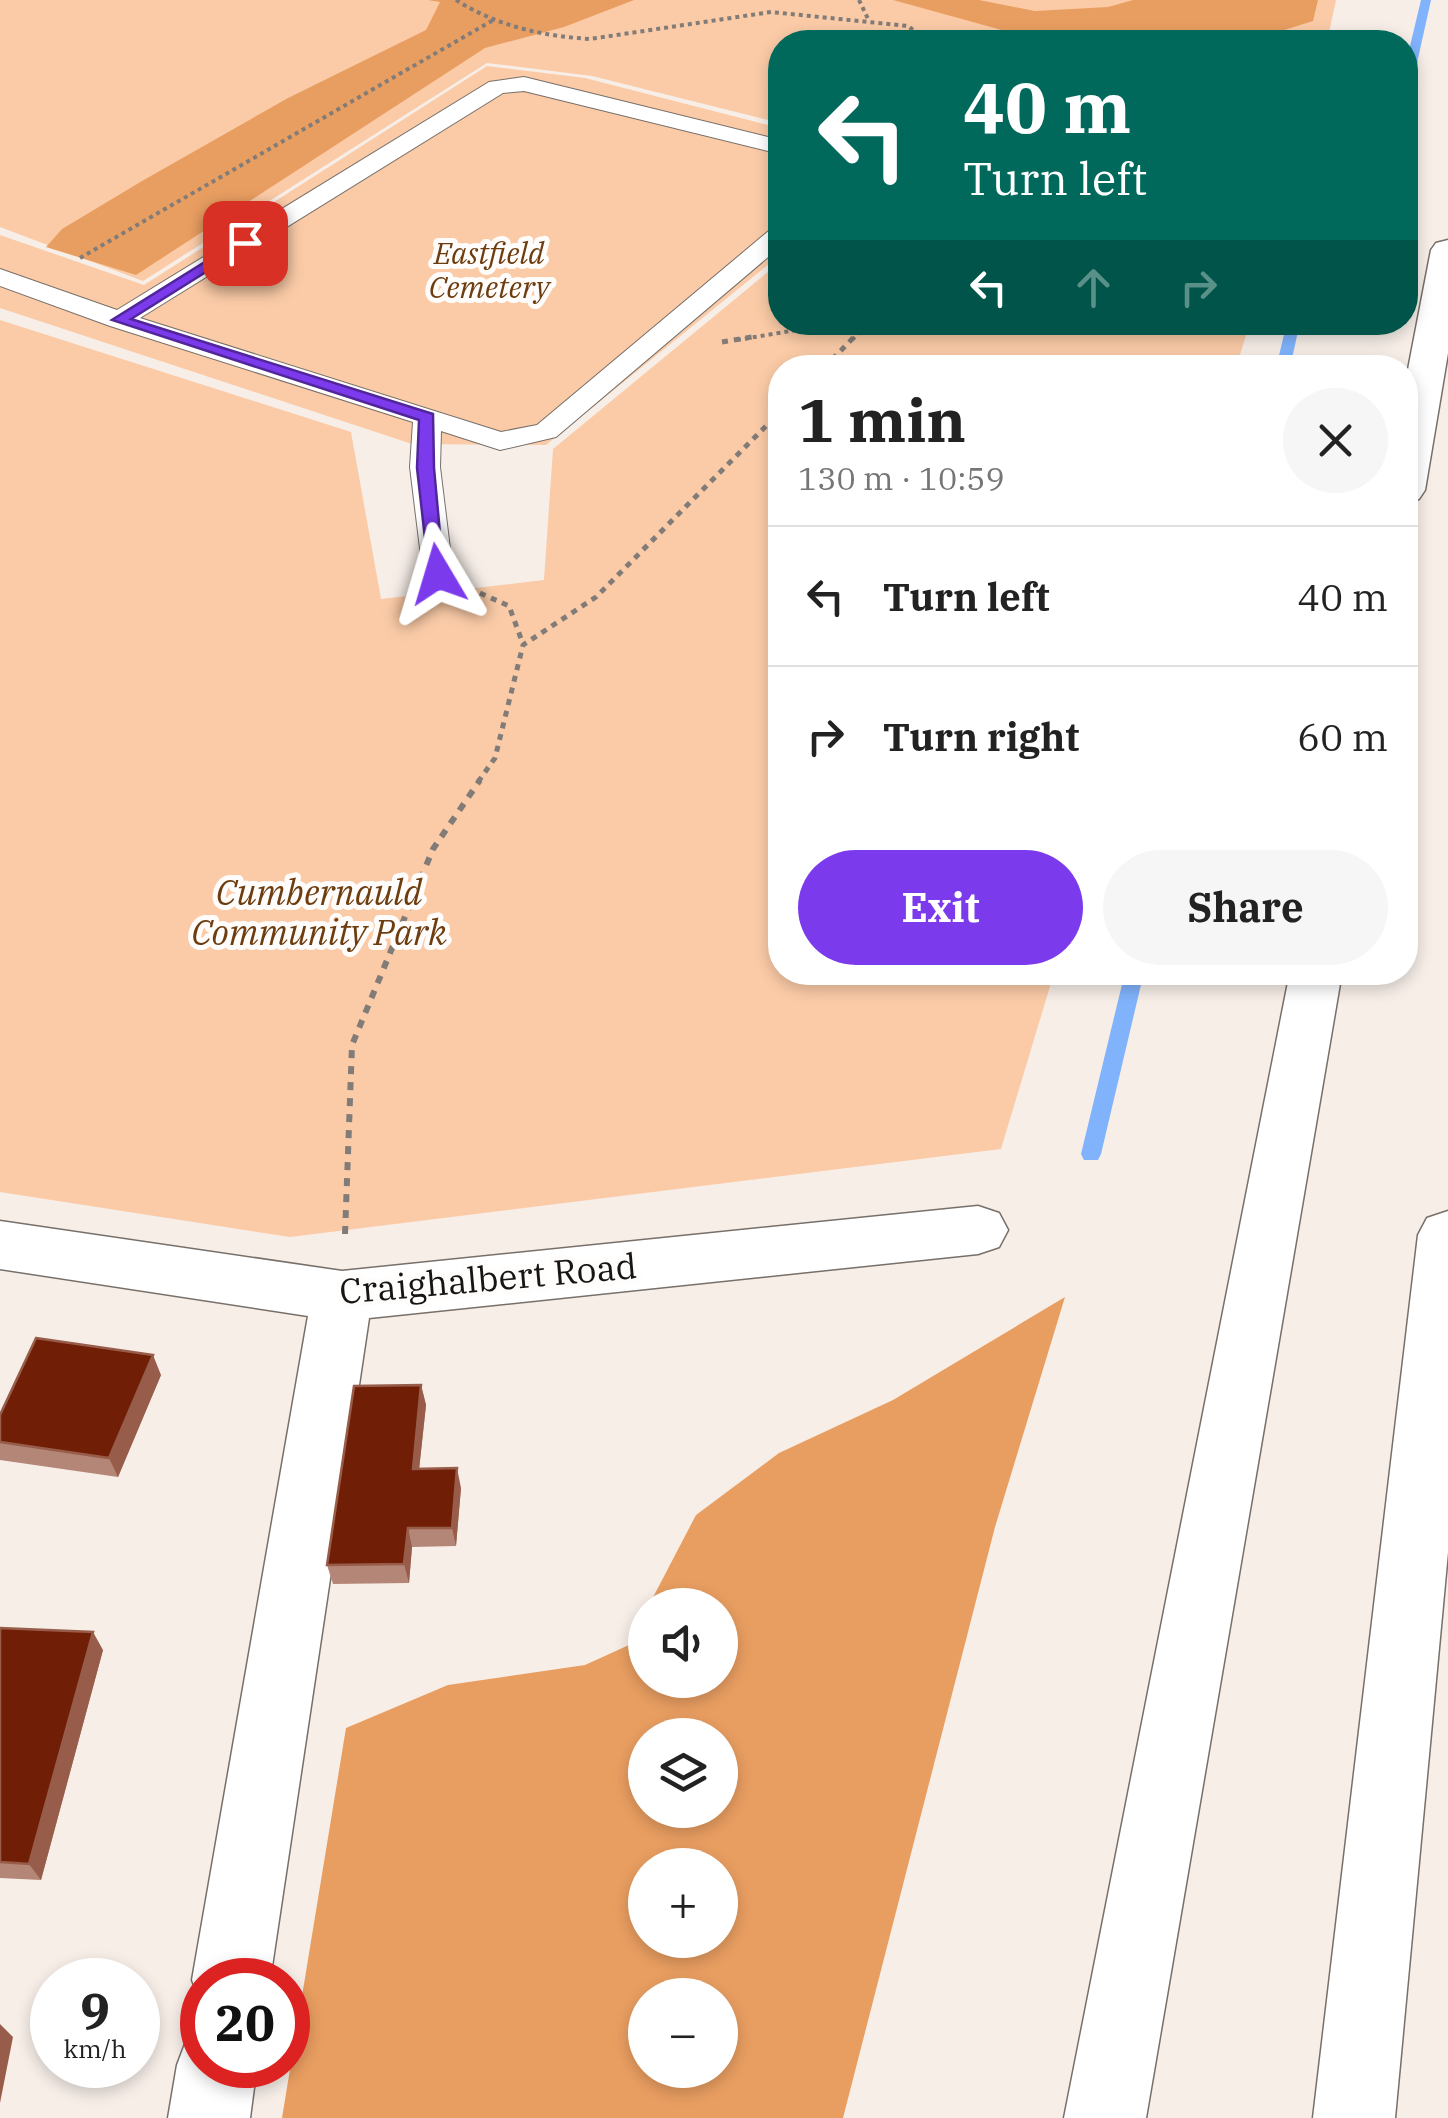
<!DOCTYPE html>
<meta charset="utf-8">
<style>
body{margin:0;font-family:"IBM Plex Serif",serif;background:#f6f6f6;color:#222;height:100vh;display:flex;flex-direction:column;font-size:38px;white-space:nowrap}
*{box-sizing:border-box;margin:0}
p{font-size:32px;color:#767676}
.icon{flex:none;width:55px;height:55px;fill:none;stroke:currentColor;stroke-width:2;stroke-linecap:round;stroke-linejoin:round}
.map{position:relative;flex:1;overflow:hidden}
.details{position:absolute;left:768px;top:355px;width:650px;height:630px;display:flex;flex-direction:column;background:#fff;border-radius:40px;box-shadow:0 5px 15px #0003}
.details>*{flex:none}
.top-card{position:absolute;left:768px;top:30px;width:650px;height:305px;border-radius:40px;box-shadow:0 5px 15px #0003;background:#00695c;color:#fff;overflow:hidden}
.controls{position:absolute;left:628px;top:1588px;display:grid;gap:20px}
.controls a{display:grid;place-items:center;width:110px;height:110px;border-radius:50%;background:#fff;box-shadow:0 5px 15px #0003;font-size:50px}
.speed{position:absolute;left:30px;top:1958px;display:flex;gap:20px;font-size:50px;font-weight:700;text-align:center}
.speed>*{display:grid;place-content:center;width:130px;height:130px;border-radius:50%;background:#fff;box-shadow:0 5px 15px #0003;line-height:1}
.speed small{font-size:25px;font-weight:400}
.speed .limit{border:15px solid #d22;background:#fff;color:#111}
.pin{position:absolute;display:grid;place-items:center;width:85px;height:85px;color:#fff;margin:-42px;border-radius:20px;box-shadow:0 5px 15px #0006}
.me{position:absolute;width:110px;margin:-55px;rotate:353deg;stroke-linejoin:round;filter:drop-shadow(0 0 8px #0008)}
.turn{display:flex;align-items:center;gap:35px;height:210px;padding:0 30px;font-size:45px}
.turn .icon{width:130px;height:130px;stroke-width:2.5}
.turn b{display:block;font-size:70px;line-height:85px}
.lanes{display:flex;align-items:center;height:95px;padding:0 30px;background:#0003;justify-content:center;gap:50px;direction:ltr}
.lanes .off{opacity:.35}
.round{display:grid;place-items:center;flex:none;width:105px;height:105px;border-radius:52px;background:#f6f6f6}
.headline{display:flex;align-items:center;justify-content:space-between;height:170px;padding:0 30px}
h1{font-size:60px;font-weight:800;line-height:75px}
.cta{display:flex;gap:20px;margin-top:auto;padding:20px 30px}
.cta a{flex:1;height:115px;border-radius:60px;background:#7c3aed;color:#fff;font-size:40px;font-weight:800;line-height:115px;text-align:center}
.cta a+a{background:#f6f6f6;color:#222}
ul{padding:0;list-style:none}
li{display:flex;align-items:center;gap:30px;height:140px;padding:0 30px;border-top:2px solid #e0e0e0}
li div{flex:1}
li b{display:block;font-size:38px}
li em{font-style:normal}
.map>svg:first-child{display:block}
.green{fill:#fbcba7}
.forest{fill:#e99e61;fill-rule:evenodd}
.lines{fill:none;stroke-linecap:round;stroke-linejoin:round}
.stream{fill:#81b3fc;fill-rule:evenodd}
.service-casing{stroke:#776f69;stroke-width:2}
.minor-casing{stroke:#776f69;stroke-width:3}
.motorway-casing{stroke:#776f69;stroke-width:3}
.path-far2{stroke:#827c78;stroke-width:4;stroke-dasharray:4 4;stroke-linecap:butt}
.path-far1{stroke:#827c78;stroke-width:5;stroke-dasharray:6 6;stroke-linecap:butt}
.path{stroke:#827c78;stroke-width:6;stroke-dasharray:8 8;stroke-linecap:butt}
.service{fill:#fff;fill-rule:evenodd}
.minor{fill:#fff;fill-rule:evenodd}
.motorway{fill:#fff;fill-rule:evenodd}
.wall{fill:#b48677}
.shaded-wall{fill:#985d4a}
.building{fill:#701f06;stroke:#985d4a;stroke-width:2.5}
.route{fill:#7c3aed;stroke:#51269a;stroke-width:2.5}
.labels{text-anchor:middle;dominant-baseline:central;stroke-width:10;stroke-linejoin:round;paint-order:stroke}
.far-park-label{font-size:30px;font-style:italic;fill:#6e3d0f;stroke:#fffdfc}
.park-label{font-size:35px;font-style:italic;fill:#6e3d0f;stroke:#fffdfc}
.street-label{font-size:35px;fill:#171412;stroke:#fffdfc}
</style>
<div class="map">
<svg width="1448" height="2118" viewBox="0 0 1448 2118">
<rect width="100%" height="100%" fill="#f7eee8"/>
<path class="green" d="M0,0H1336L1327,42H780V123L592,76L487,63L143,281L0,227Z
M487,66L585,78L780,128V255L546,445L412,444L0,308V235L144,285Z
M780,262V322L1250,323L1236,367L780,368V972L1054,973L1001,1149L290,1237L0,1192V320L351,432L381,599L544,580L553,449Z"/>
<path class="forest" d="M428,0H634L564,27L485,48L136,275L46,247L62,229L142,181L288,98L426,30L440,2Z
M893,0H979L1035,11L1108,7L1133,0H1318L1313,21L1246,42H1045Z
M1065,1297L995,1527L843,2118H282L346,1728L448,1685L585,1665L629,1645L645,1613V1680H720V1605H649L696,1515L779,1453L893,1400ZM645,1735H720V1810H645ZM645,1865H720V1940H645ZM645,1995H720V2070H645Z"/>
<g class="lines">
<path class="stream" d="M1421,0H1431L1411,90L1405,93V67Z
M1287,322H1300L1290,368H1276Z
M1125,972H1144L1101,1154L1098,1160H1084L1081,1154Z"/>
<g class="service-casing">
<path id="service" d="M524,77L780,140V154L524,91L503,93L140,318L501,432L537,425L771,229L780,227V247L556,437L500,450L441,431L440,467L453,573L449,580H427L423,573L410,467L413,422L110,326L0,286V269L117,310L489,82Z"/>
</g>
<g class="minor-casing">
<path id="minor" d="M978,1206L999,1213L1008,1230L999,1247L978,1254L369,1318L270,1980H202V2006L192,1980L308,1316L0,1269V1221L342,1271Z
M202,2031V2065H257L250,2118H168L177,2065L188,2036Z"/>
</g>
<g class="motorway-casing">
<path id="motorway" d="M1448,240V353L1425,490L1419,499L1405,502V385L1431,250L1436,243Z
M1290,972H1342L1146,2118H1064Z
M1448,1211V1552L1395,2118H1313L1418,1235L1427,1218Z"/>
</g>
<path class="path-far2" d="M456,0C497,26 542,36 590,39L771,12L908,26L917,33L906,42
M859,0L869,21
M80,258L495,19
M932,322L997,324
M996,324L1060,333L1066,322
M737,340L844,322
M852,340L869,322"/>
<path class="path-far1" d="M722,342L752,337
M824,368L854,337
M480,593L509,606L523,644
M478,782L495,758L523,645L596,597L780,412"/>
<path class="path" d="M345,1234L352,1045L433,849L480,780"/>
<use href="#service" class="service"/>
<use href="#minor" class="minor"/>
<use href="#motorway" class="motorway"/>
</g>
<path class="wall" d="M161,1375L118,1477L0,1460V1415Z
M421,1385L426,1405L419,1469L461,1488L456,1546L412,1547L409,1583L333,1584L327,1565Z
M0,1628L103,1650L41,1880L0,1878Z"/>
<path class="shaded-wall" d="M153,1355L161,1375L118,1477L109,1458Z
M421,1385L426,1405L417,1489L413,1469Z
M457,1468L461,1488L456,1546L452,1528Z
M408,1528L412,1547L409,1583L404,1564Z
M93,1632L103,1650L41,1880L29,1864Z
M0,2024L13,2037L0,2103Z"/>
<path class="building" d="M36,1338L153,1355L109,1458L0,1442V1415Z
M421,1385L413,1469L457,1468L452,1528H408L404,1564L327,1565L354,1386Z
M0,1628L93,1632L29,1864L0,1862Z"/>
<path class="route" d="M240,240L252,243L131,319L433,414L434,468L444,577H432L429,574L417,468L419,420L112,320Z"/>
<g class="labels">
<g class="far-park-label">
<text x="489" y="252">Eastfield<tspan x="489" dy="34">Cemetery</tspan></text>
</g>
<g class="park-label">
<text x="319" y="892">Cumbernauld<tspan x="319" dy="40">Community Park</tspan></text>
</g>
<g class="street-label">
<text transform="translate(488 1278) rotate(-5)">Craighalbert Road</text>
</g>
</g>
</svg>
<div class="controls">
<a><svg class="icon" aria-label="sound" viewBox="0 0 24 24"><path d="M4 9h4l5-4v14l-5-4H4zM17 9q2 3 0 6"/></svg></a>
<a><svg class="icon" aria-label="layers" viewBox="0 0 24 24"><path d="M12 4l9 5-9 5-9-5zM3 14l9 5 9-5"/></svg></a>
<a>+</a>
<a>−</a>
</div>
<div class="speed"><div>9<small>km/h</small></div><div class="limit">20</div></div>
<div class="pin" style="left:245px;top:243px;background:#d93025"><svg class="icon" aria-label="arrive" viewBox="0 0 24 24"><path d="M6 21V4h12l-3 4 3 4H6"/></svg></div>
<svg class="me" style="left:438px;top:574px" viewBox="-20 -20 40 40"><path d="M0-17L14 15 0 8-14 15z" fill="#7c3aed" stroke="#fff" stroke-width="4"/></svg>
<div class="top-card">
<div class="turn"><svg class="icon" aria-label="left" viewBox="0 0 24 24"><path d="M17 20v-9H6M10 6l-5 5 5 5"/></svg><div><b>40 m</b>Turn left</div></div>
<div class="lanes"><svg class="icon" aria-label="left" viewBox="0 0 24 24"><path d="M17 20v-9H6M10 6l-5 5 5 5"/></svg><svg class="icon off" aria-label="ahead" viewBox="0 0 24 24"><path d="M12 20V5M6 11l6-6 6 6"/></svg><svg class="icon off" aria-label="right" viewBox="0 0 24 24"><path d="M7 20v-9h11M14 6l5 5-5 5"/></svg></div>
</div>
<section class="details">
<div class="headline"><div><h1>1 min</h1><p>130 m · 10:59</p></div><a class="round"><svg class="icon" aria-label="close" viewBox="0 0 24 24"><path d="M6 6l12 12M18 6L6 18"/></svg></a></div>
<ul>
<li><svg class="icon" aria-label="left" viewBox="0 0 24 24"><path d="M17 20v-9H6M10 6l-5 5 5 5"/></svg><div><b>Turn left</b></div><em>40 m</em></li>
<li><svg class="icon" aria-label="right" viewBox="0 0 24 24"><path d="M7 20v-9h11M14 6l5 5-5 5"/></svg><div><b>Turn right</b></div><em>60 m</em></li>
</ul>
<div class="cta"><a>Exit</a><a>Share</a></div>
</section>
</div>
